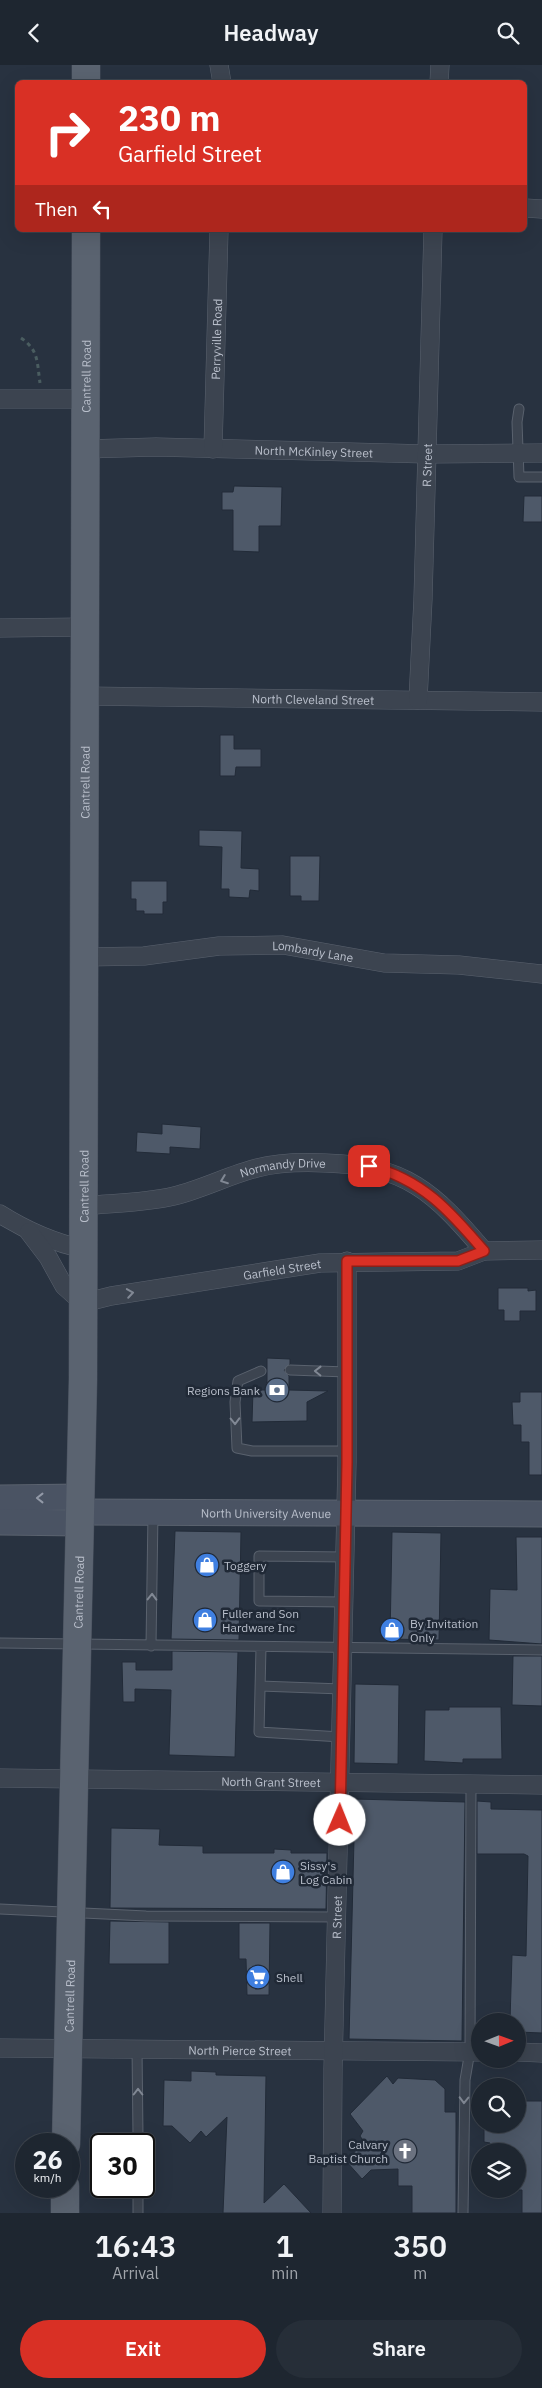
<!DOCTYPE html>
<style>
body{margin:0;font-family:"IBM Plex Sans",sans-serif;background:#262e38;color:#f1f3f6;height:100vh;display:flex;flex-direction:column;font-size:19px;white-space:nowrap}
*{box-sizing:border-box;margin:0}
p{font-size:16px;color:#a1a5ab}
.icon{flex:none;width:28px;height:28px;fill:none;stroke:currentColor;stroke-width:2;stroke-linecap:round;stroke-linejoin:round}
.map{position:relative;height:2148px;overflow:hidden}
.side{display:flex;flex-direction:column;background:#1e2630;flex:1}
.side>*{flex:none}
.banner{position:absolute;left:15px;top:15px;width:512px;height:152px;border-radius:8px;box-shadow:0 5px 20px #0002,0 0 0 1px #3c434c;background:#d93025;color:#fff;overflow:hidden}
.needle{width:32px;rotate:89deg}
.controls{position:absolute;left:471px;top:1948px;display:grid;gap:10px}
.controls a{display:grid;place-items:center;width:55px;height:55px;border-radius:50%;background:#1e2630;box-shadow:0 5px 20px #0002,0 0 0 1px #3c434c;font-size:25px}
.speed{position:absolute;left:15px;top:2068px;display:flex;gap:10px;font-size:25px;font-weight:700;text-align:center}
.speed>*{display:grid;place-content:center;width:65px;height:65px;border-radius:50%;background:#1e2630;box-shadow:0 5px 20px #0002,0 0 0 1px #3c434c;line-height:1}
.speed small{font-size:12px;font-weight:400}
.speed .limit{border:2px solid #111;border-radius:8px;background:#fff;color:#111}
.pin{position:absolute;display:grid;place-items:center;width:42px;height:42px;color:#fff;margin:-21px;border-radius:10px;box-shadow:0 2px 8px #0006}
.me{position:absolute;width:55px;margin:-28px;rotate:1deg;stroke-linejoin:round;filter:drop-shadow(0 0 4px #0008)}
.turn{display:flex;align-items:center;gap:18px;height:105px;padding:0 20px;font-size:22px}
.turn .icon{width:65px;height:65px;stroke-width:2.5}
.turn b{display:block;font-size:35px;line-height:42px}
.then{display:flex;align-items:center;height:48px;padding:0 20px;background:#0003;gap:10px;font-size:19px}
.eta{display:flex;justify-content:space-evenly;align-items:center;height:85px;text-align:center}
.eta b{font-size:30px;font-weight:600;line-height:35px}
.action{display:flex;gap:10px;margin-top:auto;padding:10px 20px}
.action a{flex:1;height:58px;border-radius:30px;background:#d93025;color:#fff;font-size:20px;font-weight:600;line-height:58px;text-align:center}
.action a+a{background:#262e38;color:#f1f3f6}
header{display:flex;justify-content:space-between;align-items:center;height:65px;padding:0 20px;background:#1e2630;font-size:22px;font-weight:600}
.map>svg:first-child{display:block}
.building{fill:#4e5969;stroke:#222b38}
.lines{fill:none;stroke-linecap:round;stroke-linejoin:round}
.lane-casing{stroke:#5a626e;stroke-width:11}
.street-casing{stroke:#5a626e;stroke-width:19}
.secondary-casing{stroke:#5a626e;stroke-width:27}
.primary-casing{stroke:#454d5a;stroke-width:29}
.path{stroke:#4a5d60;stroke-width:3;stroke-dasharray:4 4;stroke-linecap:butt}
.lane{stroke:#3c4450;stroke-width:9}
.street{stroke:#3c4450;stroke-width:18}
.secondary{stroke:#4a5363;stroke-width:25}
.primary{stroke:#5a6370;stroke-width:28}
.oneway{stroke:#818894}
.oneway2{stroke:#9299a7}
.route-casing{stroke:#8d1f18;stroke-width:12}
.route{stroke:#d93025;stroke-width:9}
.labels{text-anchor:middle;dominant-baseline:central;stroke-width:5;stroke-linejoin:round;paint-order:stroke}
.street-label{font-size:12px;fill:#b9bfcb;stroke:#202936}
.poi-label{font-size:12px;fill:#b9bfcb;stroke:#202936;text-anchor:start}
</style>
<header><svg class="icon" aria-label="back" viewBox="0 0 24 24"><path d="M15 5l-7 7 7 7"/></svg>Headway<svg class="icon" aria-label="search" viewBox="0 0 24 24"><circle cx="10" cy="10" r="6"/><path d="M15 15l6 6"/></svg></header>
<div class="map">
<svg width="542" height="2148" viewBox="0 0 542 2148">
<rect width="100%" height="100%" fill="#283240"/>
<path class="building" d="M234,421L282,422L281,461H259V487L233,486V445H222V427H233Z
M524,431H542V457H523Z
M220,670H234V684H261V702H236L235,711H220Z
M199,765L242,766L241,803L259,804V826L250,825L249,833L229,832V824H221L222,782L199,781Z
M290,791H320L319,836H301V831H290Z
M131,816H167V837H163V849H144V846H136V834H131Z
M162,1059L201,1062L200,1084L170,1082V1089L136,1087L137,1067L162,1069Z
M498,1223H528V1226L536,1225V1246H520V1256H504V1245H498Z
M267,1293L290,1294V1299L284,1305L289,1311V1325L328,1326L307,1337V1356L252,1357L253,1325H267Z
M520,1327H542V1410H529V1377H521V1360H513L512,1337H520Z
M175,1466L241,1467L239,1575L171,1574Z
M392,1467L441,1468L439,1575L390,1574Z
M516,1472H542V1579L489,1575L490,1524L517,1525Z
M172,1586L238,1587L235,1692L169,1690L171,1625L135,1624V1637H123L122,1597H136V1605H172Z
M513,1591H542V1641L512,1640Z
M355,1619L399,1620L398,1699L354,1698Z
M449,1642H501L502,1694H463V1698L424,1696L425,1645H449Z
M355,1734L465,1737L462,1976L349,1974Z
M477,1736L491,1737V1744L542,1745V1968L518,1967V1956H510L512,1890L526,1891L528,1791L524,1789H477Z
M111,1763L160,1764L159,1780L203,1781V1788H274V1784L291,1785V1788H327L326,1844L110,1843Z
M110,1856L169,1857V1899H109Z
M239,1858H270L269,1930H247L246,1894H239Z
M191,2006L216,2007V2010L266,2011L264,2138L284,2119L311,2148H223L227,2052L206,2072L201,2066L190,2078L172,2061H163L164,2015L191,2016Z
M387,2011L393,2019L398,2013L435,2015L445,2024V2047H456V2148H412V2121H398V2104L371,2105L362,2114L346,2096L364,2077L360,2071L363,2066L350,2049Z
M518,2036H542V2148H522V2125H518V2086H491L490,2078L484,2077V2059H518Z"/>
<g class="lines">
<g class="lane-casing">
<path id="lane" d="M519,344L517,357L519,412H542
M290,1305L347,1307
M261,1306L238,1316L235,1337L237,1383L252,1386H347
M344,1537L259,1536V1491L345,1492
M0,1578L542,1585
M151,1581L153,1448
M261,1582L259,1667L341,1672
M260,1621L342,1624
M0,1844L146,1851L338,1852
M137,1983L138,2071
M138,2148V2121
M463,2148L465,2015L470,1986L471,1720"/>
</g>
<g class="street-casing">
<g id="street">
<path d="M219,0L222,18"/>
<path d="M439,18L440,0"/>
<path d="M525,143L542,144"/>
<path d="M0,334H85"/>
<path id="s1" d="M85,384L156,382L427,389L542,388"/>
<path id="s2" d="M213,384L219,165"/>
<path d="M0,563L85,562"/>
<path id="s3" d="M84,631L542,637"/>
<path id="s4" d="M418,635L423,534L433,165"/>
<path id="s5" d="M84,892L144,891L219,881L283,880L384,898L459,900L542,909"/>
<path id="s6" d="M84,1141C114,1138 144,1138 174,1131C203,1124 229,1110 257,1103C280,1097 302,1097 325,1098C406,1100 434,1127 484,1186"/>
<path d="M0,1149C27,1166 52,1177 83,1184"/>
<path id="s7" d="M29,1167L48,1192L64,1221L83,1238L111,1231L320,1198L458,1196L484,1186L542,1185"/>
<path id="s8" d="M0,1713L542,1720"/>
<path id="s9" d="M0,1983L480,1987"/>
<path d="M518,1987L542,1988"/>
<path id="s10" d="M332,2148L333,2004L347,1398V1196"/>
</g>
</g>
<g class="secondary-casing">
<g id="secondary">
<path d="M0,1433L80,1432"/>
<path id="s11" d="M80,1447L542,1449"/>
<path d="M0,1457L80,1458"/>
</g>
</g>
<g class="primary-casing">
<g id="primary">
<path d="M86,18V0"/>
<path id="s12" d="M66,2079L83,1314L86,165"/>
<path d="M65,2148V2121"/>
</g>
</g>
<path class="path" d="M21,273C39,285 37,298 40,318"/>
<use href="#lane" class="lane"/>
<use href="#street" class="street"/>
<use href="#secondary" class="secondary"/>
<use href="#primary" class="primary"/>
</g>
<defs><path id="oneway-chevron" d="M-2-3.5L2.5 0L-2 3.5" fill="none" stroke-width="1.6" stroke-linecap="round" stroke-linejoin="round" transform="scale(1.25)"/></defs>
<g class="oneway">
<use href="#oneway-chevron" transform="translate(224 1115) rotate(159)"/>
<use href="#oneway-chevron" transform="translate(130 1228) rotate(-9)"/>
<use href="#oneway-chevron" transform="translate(318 1306) rotate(-179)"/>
<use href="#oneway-chevron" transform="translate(235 1356) rotate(89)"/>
<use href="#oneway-chevron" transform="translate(152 1532) rotate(-89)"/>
<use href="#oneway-chevron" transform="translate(138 2027) rotate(-90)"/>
<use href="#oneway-chevron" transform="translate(464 2035) rotate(91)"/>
</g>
<use class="oneway2" href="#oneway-chevron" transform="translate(40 1433) rotate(-180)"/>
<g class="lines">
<g class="route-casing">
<path id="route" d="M340,1755L347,1398V1196H458L484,1186C450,1146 422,1114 369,1101"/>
</g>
<use href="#route" class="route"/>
</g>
<defs>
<g id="bank-disc" transform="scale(1.25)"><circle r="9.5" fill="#5c6f8a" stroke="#202936"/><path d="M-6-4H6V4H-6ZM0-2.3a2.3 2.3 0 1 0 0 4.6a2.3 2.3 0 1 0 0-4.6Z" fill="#fff"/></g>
<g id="shop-disc" transform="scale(1.25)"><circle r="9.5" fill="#3f7fe0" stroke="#202936"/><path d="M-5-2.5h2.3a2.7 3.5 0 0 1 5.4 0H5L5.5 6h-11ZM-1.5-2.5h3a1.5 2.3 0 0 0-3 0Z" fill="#fff"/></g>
<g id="supermarket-disc" transform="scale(1.25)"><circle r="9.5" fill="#3f7fe0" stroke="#202936"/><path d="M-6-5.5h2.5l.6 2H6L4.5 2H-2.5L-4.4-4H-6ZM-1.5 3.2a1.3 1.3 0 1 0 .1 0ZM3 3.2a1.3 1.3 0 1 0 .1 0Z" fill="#fff"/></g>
<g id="church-disc" transform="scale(1.25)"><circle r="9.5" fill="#6b7280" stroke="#202936"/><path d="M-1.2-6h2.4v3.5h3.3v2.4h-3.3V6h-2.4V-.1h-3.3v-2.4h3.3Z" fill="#fff"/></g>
</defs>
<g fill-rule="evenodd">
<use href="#bank-disc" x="277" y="1325"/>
<use href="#shop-disc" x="207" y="1500"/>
<use href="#shop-disc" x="205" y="1555"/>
<use href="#shop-disc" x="392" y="1565"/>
<use href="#shop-disc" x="283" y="1807"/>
<use href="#supermarket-disc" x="258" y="1912"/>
<use href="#church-disc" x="405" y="2086"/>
</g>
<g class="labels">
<g class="street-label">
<text stroke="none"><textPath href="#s2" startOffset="110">Perryville Road</textPath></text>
<text stroke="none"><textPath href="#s12" startOffset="1768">Cantrell Road</textPath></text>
<text stroke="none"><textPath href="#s1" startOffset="229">North McKinley Street</textPath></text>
<text stroke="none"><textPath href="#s4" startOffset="235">R Street</textPath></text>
<text stroke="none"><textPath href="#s3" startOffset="229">North Cleveland Street</textPath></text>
<text stroke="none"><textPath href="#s12" startOffset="1362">Cantrell Road</textPath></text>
<text stroke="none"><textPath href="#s5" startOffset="230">Lombardy Lane</textPath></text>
<text stroke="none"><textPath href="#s6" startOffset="204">Normandy Drive</textPath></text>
<text stroke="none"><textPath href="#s12" startOffset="958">Cantrell Road</textPath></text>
<text stroke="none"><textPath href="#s7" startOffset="292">Garfield Street</textPath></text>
<text stroke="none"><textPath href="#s11" startOffset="186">North University Avenue</textPath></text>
<text stroke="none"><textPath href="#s12" startOffset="552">Cantrell Road</textPath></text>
<text stroke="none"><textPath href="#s8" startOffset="271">North Grant Street</textPath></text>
<text stroke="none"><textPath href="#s10" startOffset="296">R Street</textPath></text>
<text stroke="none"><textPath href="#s12" startOffset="148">Cantrell Road</textPath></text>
<text stroke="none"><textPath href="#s9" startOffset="240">North Pierce Street</textPath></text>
</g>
<g class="poi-label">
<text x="260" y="1325" text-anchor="end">Regions Bank</text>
<text x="224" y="1500">Toggery</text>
<text x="222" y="1548">Fuller and Son<tspan x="222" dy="14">Hardware Inc</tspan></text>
<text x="410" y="1558">By Invitation<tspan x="410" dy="14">Only</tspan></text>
<text x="300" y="1800">Sissy's<tspan x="300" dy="14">Log Cabin</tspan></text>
<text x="276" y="1912">Shell</text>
<text x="388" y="2079" text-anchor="end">Calvary<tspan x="388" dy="14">Baptist Church</tspan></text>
</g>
</g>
</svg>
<div class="controls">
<a><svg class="needle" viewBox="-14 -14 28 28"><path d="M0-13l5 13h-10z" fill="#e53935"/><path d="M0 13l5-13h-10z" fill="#a1a5ab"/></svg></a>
<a><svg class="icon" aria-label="search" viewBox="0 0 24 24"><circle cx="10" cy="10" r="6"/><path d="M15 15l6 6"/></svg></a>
<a><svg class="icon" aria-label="layers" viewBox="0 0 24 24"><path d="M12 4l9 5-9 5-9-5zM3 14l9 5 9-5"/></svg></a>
</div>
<div class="speed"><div>26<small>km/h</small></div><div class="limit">30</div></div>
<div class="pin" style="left:369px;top:1101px;background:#d93025"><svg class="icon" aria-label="arrive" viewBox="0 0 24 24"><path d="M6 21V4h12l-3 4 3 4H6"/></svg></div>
<svg class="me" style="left:340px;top:1755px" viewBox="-20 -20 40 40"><circle r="19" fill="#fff"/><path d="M0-13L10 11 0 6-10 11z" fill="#d93025"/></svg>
<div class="banner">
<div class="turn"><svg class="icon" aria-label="right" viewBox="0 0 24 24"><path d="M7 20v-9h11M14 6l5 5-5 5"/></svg><div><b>230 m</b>Garfield Street</div></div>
<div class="then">Then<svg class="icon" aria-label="left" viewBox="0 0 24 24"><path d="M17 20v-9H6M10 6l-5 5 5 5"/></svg></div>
</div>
</div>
<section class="side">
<div class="eta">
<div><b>16:43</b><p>Arrival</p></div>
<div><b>1</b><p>min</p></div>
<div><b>350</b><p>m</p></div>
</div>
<div class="action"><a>Exit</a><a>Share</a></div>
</section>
